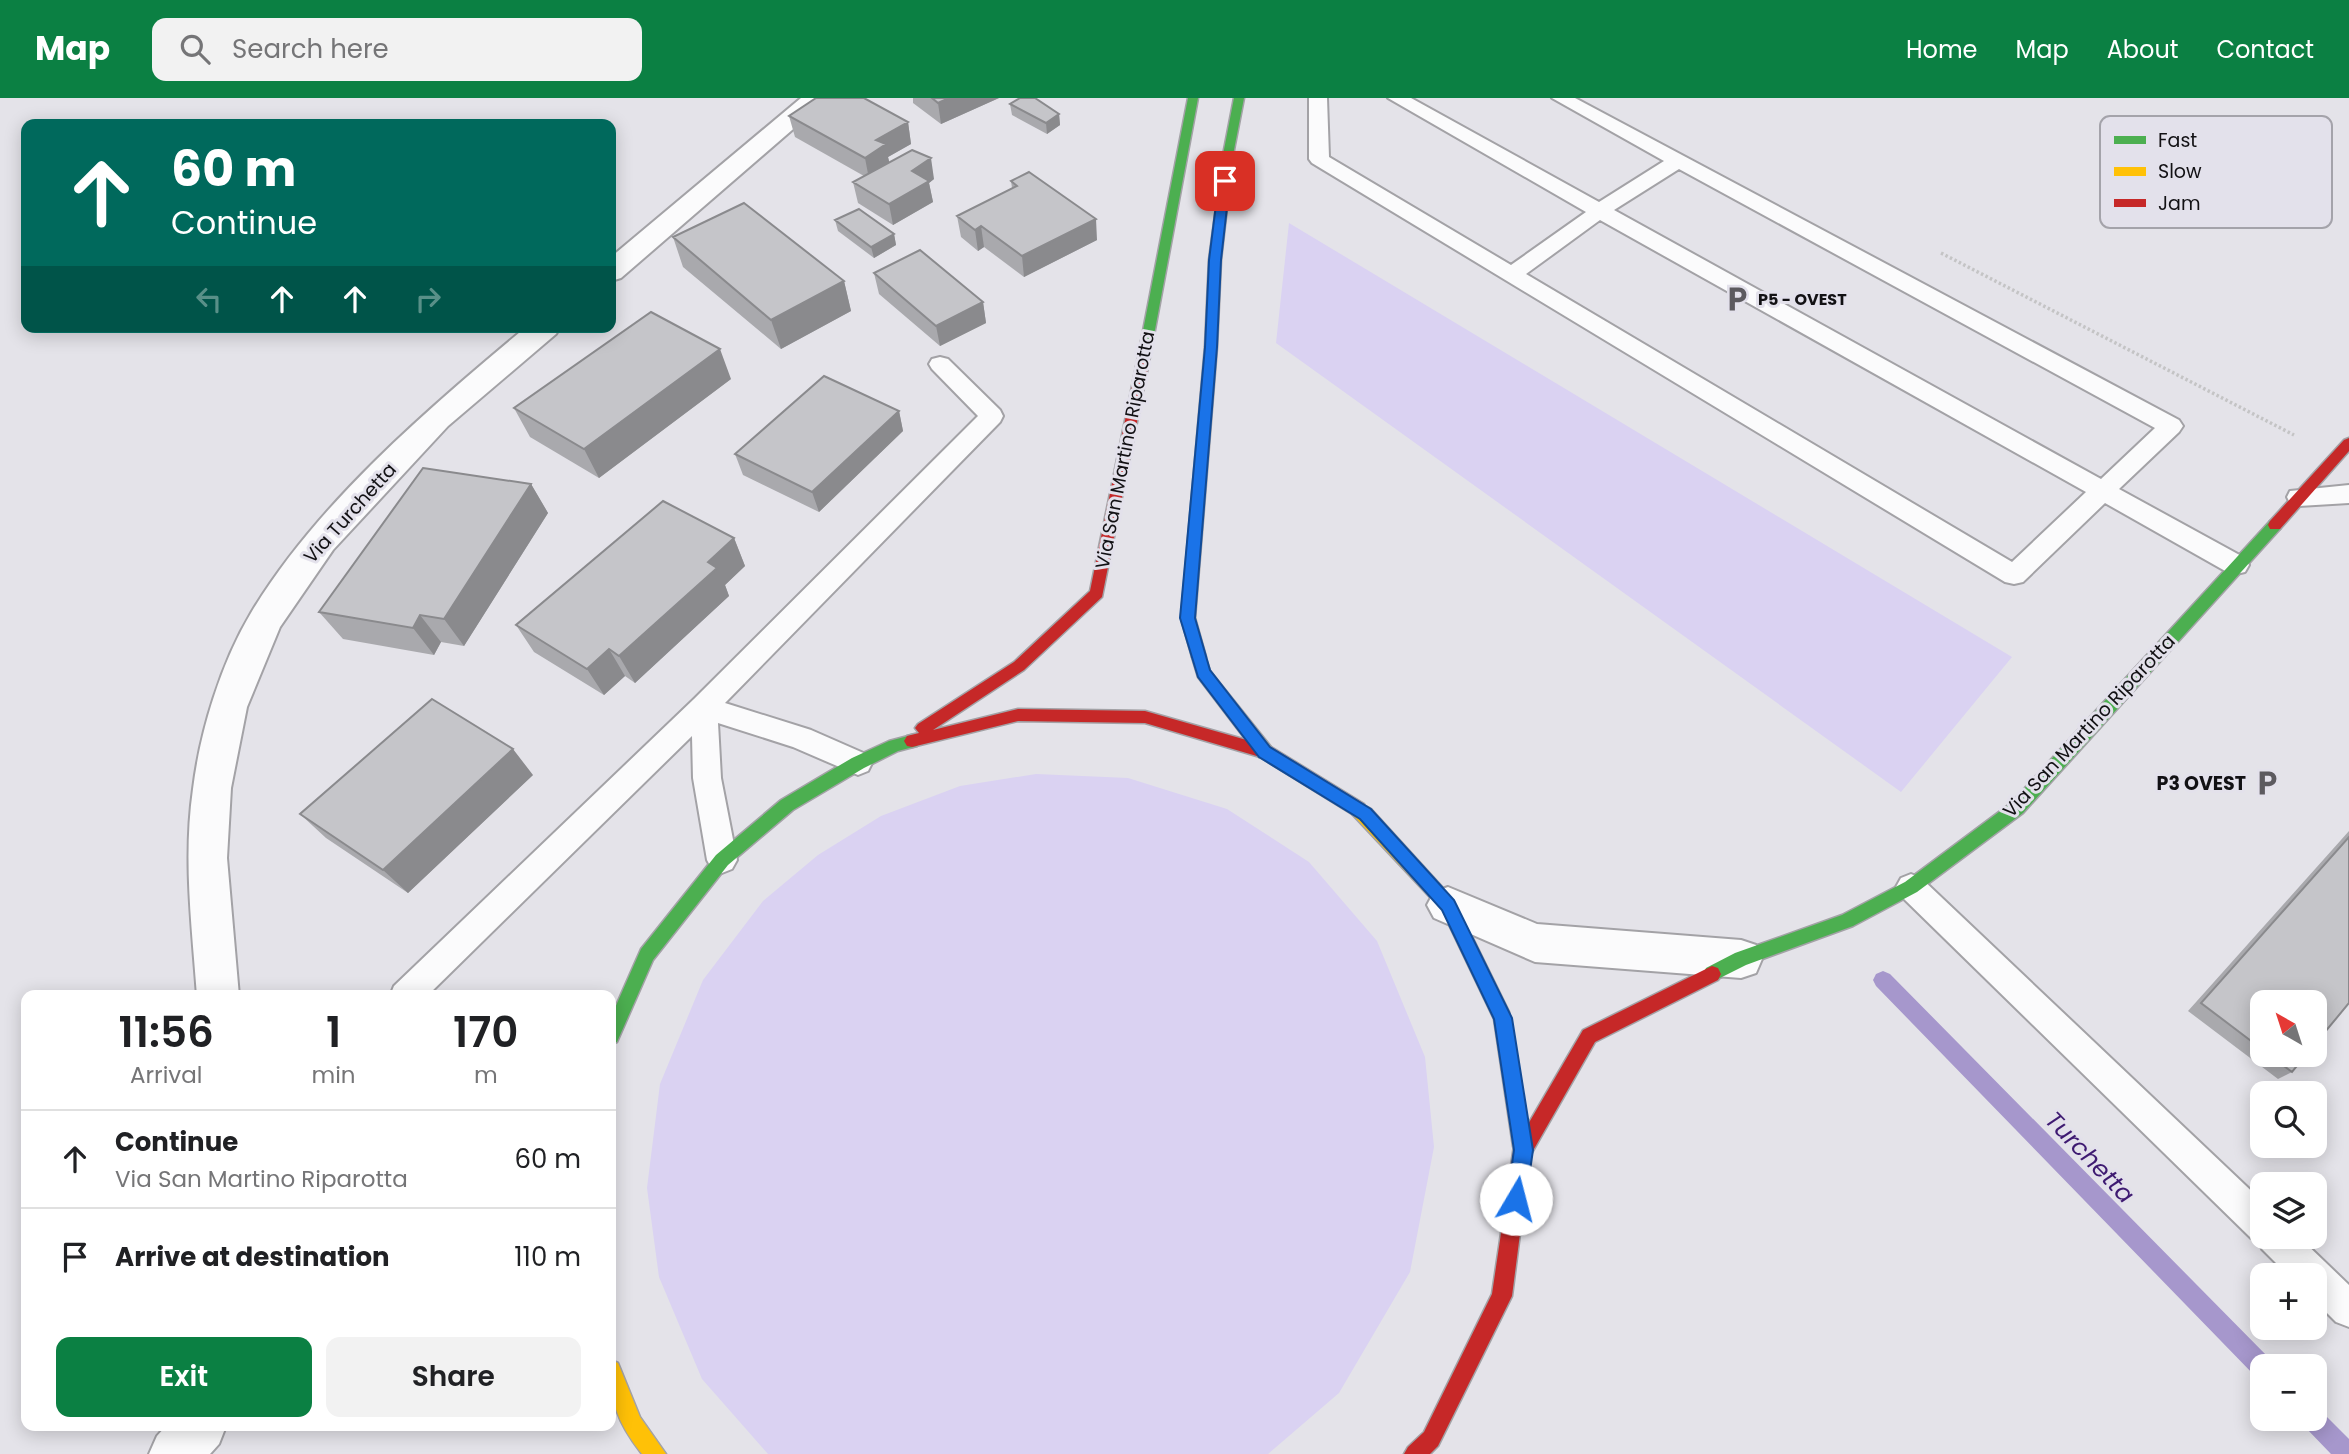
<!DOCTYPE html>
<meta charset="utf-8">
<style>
body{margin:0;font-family:Poppins,sans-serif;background:#f2f2f2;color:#202124;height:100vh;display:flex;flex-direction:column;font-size:26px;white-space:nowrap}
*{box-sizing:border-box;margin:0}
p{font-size:23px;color:#757577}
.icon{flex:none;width:38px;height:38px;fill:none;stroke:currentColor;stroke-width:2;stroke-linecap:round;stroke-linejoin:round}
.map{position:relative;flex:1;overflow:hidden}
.side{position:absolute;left:21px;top:892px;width:595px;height:441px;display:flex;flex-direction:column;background:#fff;border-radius:14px;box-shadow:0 4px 18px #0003}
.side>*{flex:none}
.top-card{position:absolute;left:21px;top:21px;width:595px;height:214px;border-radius:14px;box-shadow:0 4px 18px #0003;background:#00695c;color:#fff;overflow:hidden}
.needle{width:46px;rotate:321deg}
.tools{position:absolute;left:2250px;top:892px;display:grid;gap:14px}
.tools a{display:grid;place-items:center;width:77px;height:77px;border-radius:14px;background:#fff;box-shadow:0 4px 18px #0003;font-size:35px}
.pin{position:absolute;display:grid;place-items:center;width:60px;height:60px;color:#fff;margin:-30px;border-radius:14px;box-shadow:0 4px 10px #0006}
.me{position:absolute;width:77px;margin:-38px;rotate:8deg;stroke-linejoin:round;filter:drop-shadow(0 0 5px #0008)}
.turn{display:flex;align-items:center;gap:24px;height:147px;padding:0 35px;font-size:32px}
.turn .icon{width:91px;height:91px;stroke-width:2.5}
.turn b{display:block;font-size:49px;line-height:60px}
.lanes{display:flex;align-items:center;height:66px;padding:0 35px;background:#0003;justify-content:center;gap:35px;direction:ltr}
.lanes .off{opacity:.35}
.eta{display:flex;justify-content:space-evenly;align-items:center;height:119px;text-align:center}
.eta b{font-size:42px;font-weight:600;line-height:49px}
.cta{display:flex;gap:14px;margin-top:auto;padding:14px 35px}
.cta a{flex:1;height:80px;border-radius:14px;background:#0b8043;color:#fff;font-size:28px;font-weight:600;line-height:80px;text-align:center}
.cta a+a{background:#f2f2f2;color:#202124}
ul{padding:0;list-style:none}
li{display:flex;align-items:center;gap:21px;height:98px;padding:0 35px;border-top:2px solid #e0e0e0}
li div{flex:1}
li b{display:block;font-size:26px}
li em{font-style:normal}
header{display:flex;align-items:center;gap:42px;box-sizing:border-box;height:98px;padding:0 35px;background:#0b8043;color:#fff}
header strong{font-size:33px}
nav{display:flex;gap:38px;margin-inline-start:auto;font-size:24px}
.search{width:490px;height:63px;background:#f2f2f2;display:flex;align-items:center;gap:18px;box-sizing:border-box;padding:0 24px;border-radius:14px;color:#757577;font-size:26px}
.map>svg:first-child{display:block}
.green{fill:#dad2f2}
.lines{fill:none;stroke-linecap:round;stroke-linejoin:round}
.stream{fill:#a697cc;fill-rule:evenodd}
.lane-casing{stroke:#a3a2a6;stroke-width:4}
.street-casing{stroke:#a3a2a6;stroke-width:4}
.fast-casing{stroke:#a3a2a6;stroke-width:3}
.slow-casing{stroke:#a3a2a6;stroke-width:3}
.jam-casing{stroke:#a3a2a6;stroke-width:3}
.path{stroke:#c4c4c5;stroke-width:3.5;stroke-dasharray:2.5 2.5;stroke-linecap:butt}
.lane{fill:#fbfbfc;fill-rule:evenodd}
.street{fill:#fbfbfc;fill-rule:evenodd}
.fast{fill:#4caf50;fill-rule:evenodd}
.slow{fill:#ffc107;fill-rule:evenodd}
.jam{fill:#c62828;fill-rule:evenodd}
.wall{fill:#a9a9ad}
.shaded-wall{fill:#8a8a8d}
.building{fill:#c5c5c9;stroke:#8a8a8d;stroke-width:2}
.route{fill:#1a73e8;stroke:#114b97;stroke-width:2}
.labels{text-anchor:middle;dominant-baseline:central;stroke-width:6;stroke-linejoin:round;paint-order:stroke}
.far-poi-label{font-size:16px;font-weight:bold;fill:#121114;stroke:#e3e1eb;text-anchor:start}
.street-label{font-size:19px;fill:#121114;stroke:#e3e1eb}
.poi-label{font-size:19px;font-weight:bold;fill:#121114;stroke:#e3e1eb;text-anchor:end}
.near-water-label{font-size:24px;font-style:italic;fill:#3e1a71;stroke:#e3e1eb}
.key{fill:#e3e1eb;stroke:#a4a3aa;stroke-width:2}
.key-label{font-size:19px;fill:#121114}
</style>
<header>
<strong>Map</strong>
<div class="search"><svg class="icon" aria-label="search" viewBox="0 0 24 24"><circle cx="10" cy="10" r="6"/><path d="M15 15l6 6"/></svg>Search here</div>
<nav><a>Home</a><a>Map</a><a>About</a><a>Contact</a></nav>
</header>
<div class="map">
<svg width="2349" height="1356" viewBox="0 0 2349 1356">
<rect width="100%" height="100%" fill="#e4e3e9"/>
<path class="green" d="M1289,125L2012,559L1901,694L1276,245Z
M1036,676L1128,680L1227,711L1309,764L1377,843L1425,959L1434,1049L1410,1174L1339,1295L1268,1356H768L702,1281L659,1179L647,1090L660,986L703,882L763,803L818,757L881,718L960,688Z"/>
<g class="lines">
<path class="stream" d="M1883,873L1890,876L2271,1262L2274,1269H2263V1281L2255,1278L1876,888L1873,882L1876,876Z
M2315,1310L2321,1313L2349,1341V1356H2331L2305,1329L2302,1321H2315Z"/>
<g class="lane-casing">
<path id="lane" d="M1309,0H1327L1329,59L1511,167L1586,114L1388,0H1411L1599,104L1664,63L1552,0H1575L2179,322L2183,328L2179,334L2119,391L2245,460L2249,467L2245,474L2236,476L2227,474L2105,405L2023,484L2014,486L2005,484L1312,65L1309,61ZM1679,71L2155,330L2101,381L1614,112ZM1600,122L2086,394L2012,464L1526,176Z
M940,259L948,261L1000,312L1003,318L1000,324L725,605L811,632L868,657L872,665L868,673L858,677L793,649L718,625L721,680L737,762L732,771L722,775L712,771L707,762L693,680L692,638L427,898H390L394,888L694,601L978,318L932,271L929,266L932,261Z
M2349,387V405L2299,408L2290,405L2287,399L2290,393Z
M1911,776L1921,780L2263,1104V1139H2299L2349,1187V1229L2336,1224L2315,1203V1178H2289L2262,1151L2259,1143L2251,1140L1901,798L1896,789L1901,780Z"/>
</g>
<g class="street-casing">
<path id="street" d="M801,0H829L621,180L611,183V159Z
M526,229H560L556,236L448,328L333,452L280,529L247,609L231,690L227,760L239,898H197C192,829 183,760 193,691C200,634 221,565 251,515C317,405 428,311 526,229Z
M1448,789L1537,826L1741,842L1756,847L1762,861L1756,875L1741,880L1535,864L1434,820L1427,807L1434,794Z
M166,1328H226L219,1346L210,1356H149L157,1338Z"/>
</g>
<g class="fast-casing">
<path id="fast" d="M1188,0H1198L1149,264L1143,268L1137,264Z
M1234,0H1244L1233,57L1221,162L1217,249L1195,520L1206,559L1199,565L1192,559L1181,520L1205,249L1209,162L1223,57Z
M2275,422L2282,427L2280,431L2023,715L1917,794L1853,828L1746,867L1712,884L1706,882L1703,876L1706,870L1735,855L1842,817L1905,784L2011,705L2270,423Z
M912,637L917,638L920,643L917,648L898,653L864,670L793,712L728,767L653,862L617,944L611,946V919L641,851L716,757L781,702L852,660L889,643Z"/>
</g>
<g class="slow-casing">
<path id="slow" d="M1199,553L1204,555L1210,573L1271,649L1273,654L1271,659H1259L1198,579L1192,559Z
M1358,704L1371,711L1454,802L1509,914L1531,1048L1529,1055L1522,1057L1515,1055L1513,1048L1494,921L1442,812L1352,716L1350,711L1352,706Z
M611,1262L618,1265L640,1319L666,1356H642C617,1324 609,1302 611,1262Z"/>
</g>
<g class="jam-casing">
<path id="jam" d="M1143,260L1149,264L1102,499L1024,572L933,632L1018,611L1145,613L1271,649L1364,706L1366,711L1364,716L1358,718L1352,716L1260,659L1145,625L1018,623L912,649L907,648L904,643L907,638L919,635L915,630L918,626L1014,564L1090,493L1137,264Z
M2349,340V353L2280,431H2270L2268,427L2270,423L2344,342Z
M1712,868L1718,870L1721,876L1718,882L1595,944L1530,1058L1512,1198L1438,1348L1430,1356H1404L1408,1349L1424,1334L1492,1196L1515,1041L1520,1040L1583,932Z"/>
</g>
<path class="path" d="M1941,155L2294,337"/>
<use href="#lane" class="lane"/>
<use href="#street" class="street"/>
<use href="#fast" class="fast"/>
<use href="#slow" class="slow"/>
<use href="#jam" class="jam"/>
</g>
<path class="wall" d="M913,0H999L941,26L913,5Z
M1010,6L1059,16L1060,27L1047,36L1012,17Z
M789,18L908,24L911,46L888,59L889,64L934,81L929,85L933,104L893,127L858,105L853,84L864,78L795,39Z
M1011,83L1097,142L1024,179L984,149L978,153L961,139L957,118L1012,90Z
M835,122L894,136L896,147L874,160L838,133Z
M673,139L844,183L851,213L781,251L683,169Z
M874,175L983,204L986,225L940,248L879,196Z
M731,281L599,380L530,339L514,310Z
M899,313L903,333L819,414L743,377L735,356Z
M531,386L548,415L464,548L441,544L434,557L343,541L319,514Z
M734,440L745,468L725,487L729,498L635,585L625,578L604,597L534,554L516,527Z
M533,677L408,795L326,740L300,716Z
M2349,733V905H2263V957H2306L2292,974L2278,981L2188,913Z"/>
<path class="shaded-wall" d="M949,0H999L941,26L938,5Z
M1059,16L1060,27L1047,36L1046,25Z
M908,24L911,46L888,59L890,67L869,81L865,60L876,42Z
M931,60L934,81L929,85L933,104L893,127L889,106L912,73Z
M1096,121L1097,142L1024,179L1022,158Z
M981,128L984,149L978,153L975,132Z
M894,136L896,147L874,160L871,149Z
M844,183L851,213L781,251L771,222Z
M983,204L986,225L940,248L936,228Z
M720,251L731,281L599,380L584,351Z
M899,313L903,333L819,414L812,394Z
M531,386L548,415L464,548L444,521Z
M734,440L745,468L725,487L729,498L635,585L619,558L708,464Z
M420,517L441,544L434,557L413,530Z
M609,551L625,578L604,597L587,571Z
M513,651L533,677L408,795L383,772Z"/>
<path class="building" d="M816,0H864L908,24L876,42L886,46L865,60L789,18Z
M932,0H949L938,5Z
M1020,0H1035L1059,16L1046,25L1010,6Z
M912,52L931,60L912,73L929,83L889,106L853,84Z
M1029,74L1096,121L1022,158L981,128L975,132L957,118L1017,88L1011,83Z
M744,105L844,183L771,222L673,139Z
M859,111L894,136L871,149L835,122Z
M920,152L983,204L936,228L874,175Z
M651,214L720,251L584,351L514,310Z
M824,278L899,313L812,394L735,356Z
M423,370L531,386L444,521L420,517L413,530L319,514Z
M663,403L734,440L708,464L717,470L619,558L609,551L587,571L516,527Z
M432,601L513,651L383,772L300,716Z
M2349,739V905L2315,946V905H2263V952L2201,905Z
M2269,957H2306L2292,974Z"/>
<path class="route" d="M1225,80L1230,83L1221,162L1217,249L1195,520L1210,572L1270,649L1371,711L1454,802L1512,920L1533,1052L1526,1101L1523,1108L1516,1110L1510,1108L1507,1101L1514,1052L1494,921L1442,812L1360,721L1259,659L1198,579L1180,520L1205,249L1209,162L1219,83Z"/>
<defs>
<g id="parking-bare" transform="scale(2.1)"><path d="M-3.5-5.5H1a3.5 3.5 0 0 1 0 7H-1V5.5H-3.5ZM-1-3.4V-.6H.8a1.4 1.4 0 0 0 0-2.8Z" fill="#5c5a5f" stroke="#e3e1eb" stroke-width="2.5" paint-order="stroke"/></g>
</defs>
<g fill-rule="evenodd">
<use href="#parking-bare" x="1737" y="201"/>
<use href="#parking-bare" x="2267" y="685"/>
</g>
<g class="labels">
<g class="far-poi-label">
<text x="1758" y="201">P5 - OVEST</text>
</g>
<g class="street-label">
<text transform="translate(1125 352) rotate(-79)">Via San Martino Riparotta</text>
<text transform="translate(350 415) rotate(-48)">Via Turchetta</text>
<text transform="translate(2089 628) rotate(-47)">Via San Martino Riparotta</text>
</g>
<g class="poi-label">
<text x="2246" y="685">P3 OVEST</text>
</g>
<g class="near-water-label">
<text transform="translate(2090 1059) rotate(46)">Turchetta</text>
</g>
</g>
<rect x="2100" y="18" width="232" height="112" rx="10" class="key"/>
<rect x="2114" y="38" width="32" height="8" fill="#4caf50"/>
<rect x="2114" y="69" width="32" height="9" fill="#ffc107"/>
<rect x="2114" y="101" width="32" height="8" fill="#c62828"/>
<g class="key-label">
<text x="2158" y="49">Fast</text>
<text x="2158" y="80">Slow</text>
<text x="2158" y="112">Jam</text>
</g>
</svg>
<div class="tools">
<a><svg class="needle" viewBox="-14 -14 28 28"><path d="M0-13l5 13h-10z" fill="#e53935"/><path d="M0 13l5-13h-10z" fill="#757577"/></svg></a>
<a><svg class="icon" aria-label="search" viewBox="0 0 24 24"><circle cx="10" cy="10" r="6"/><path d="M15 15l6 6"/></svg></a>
<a><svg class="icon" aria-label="layers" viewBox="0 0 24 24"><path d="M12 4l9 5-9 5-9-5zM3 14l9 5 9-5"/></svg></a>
<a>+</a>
<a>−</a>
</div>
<div class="pin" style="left:1225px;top:83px;background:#d93025"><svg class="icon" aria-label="arrive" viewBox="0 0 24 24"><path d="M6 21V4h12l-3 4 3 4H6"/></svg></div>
<svg class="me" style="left:1516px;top:1101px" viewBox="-20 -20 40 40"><circle r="19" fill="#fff"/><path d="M0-13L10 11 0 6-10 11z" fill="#1a73e8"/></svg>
<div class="top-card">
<div class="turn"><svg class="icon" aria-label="ahead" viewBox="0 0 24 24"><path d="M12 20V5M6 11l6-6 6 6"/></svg><div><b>60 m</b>Continue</div></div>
<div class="lanes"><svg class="icon off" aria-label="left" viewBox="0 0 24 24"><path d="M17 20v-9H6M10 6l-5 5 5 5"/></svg><svg class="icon" aria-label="ahead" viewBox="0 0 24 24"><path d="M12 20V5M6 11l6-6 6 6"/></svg><svg class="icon" aria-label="ahead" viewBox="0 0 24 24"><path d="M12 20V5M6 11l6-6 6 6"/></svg><svg class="icon off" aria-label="right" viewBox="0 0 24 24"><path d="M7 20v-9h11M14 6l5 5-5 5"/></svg></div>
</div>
<section class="side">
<div class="eta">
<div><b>11:56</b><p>Arrival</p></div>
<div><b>1</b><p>min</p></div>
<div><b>170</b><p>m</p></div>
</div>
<ul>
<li><svg class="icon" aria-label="ahead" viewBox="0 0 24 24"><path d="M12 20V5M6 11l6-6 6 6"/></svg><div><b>Continue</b><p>Via San Martino Riparotta</p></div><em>60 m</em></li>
<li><svg class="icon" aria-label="arrive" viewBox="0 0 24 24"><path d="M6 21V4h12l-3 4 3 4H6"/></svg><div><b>Arrive at destination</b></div><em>110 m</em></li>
</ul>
<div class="cta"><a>Exit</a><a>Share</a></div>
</section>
</div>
